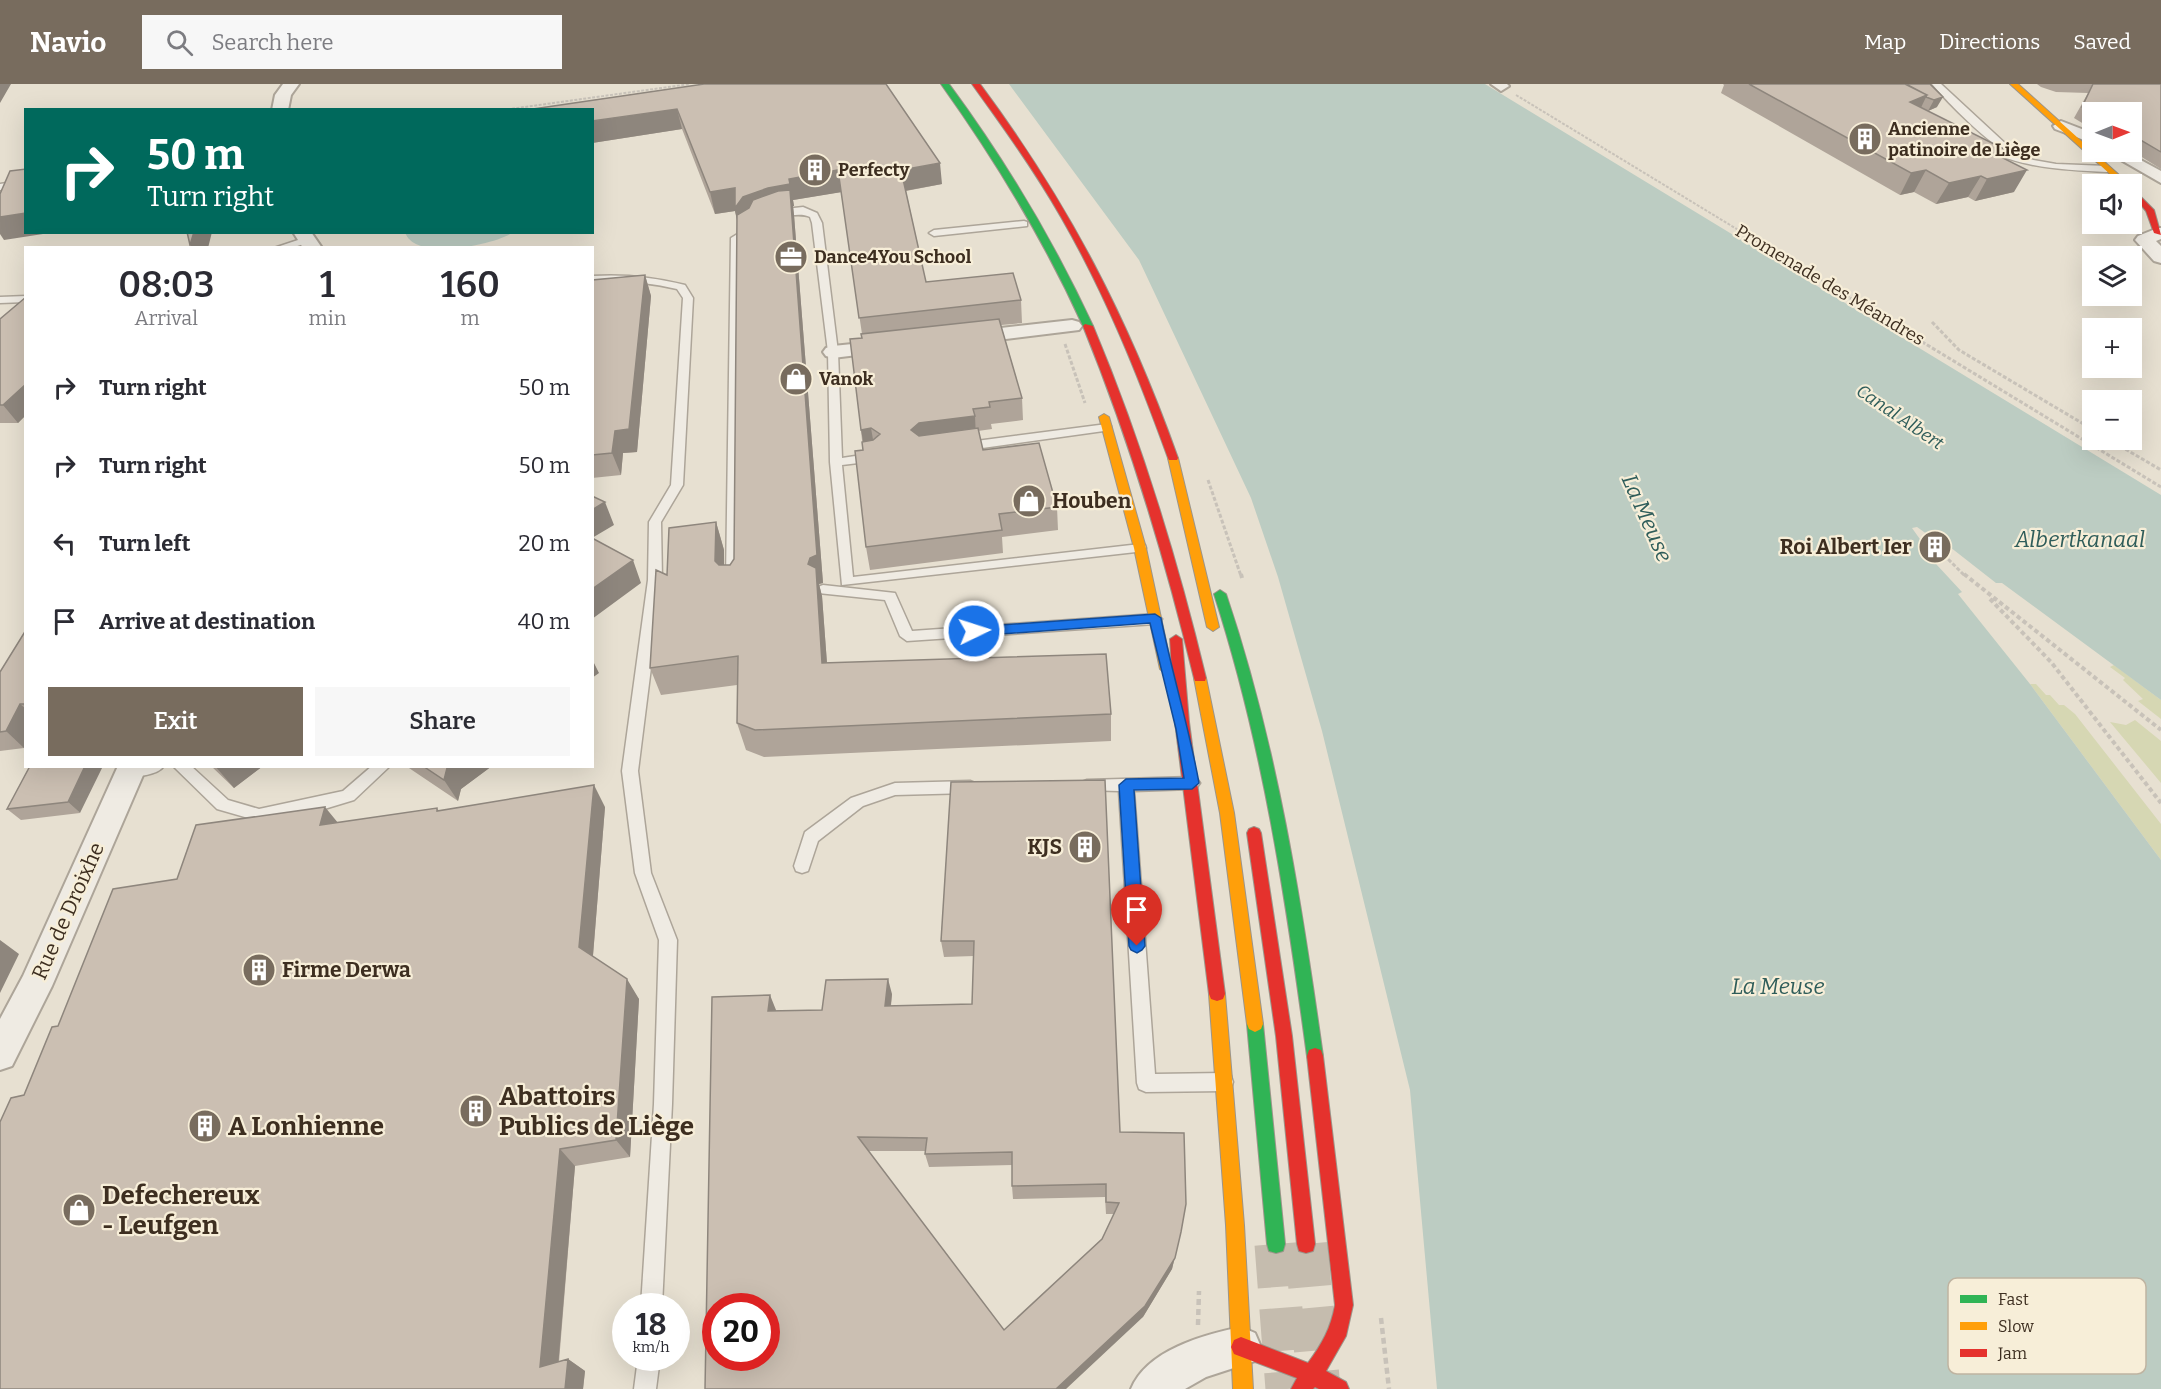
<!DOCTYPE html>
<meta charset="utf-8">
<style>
body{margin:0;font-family:Bitter,serif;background:#f7f7f7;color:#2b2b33;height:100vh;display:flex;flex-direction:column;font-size:22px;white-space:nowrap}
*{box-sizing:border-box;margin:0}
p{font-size:20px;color:#7c7c81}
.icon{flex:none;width:33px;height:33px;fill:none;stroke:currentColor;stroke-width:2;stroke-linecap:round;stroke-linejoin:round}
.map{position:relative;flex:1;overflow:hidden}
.sheet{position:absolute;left:24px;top:162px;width:570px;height:522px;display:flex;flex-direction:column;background:#fff;border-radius:0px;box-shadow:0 6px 24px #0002}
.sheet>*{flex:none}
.guide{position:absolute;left:24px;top:24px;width:570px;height:126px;border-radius:0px;box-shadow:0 6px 24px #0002;background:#00695c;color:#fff;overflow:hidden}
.needle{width:39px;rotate:89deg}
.fabs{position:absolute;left:2082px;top:18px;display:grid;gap:12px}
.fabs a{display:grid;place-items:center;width:60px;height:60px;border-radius:0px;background:#fff;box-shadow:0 6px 24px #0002;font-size:30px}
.speed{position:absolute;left:612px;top:1209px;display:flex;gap:12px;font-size:30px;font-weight:700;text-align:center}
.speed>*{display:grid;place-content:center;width:78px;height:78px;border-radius:50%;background:#fff;box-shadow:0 6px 24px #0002;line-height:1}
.speed small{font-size:15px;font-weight:400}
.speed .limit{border:9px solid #d22;background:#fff;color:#111}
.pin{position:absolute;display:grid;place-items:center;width:51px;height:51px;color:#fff;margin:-62px -26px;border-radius:50% 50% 50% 0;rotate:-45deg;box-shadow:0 0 6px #0007}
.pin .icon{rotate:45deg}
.me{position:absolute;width:66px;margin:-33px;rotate:86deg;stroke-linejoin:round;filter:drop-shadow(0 0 4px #0008)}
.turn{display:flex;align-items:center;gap:21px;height:126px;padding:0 24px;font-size:27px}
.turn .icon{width:78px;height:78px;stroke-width:2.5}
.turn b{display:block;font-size:42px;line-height:51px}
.eta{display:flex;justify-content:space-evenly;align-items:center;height:102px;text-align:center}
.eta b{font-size:36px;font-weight:600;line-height:42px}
.action{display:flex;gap:12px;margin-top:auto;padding:12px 24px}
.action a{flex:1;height:69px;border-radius:0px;background:#786c5e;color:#fff;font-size:24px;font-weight:600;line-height:69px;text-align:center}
.action a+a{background:#f7f7f7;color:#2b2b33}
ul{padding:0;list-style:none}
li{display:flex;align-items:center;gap:18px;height:78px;padding:0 24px}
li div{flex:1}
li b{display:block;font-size:22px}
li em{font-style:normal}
header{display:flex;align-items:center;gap:36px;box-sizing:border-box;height:84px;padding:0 30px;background:#786c5e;color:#fff}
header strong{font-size:28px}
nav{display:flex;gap:33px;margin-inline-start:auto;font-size:21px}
.search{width:420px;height:54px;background:#f7f7f7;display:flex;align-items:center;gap:15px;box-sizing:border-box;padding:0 21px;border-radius:0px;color:#7c7c81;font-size:22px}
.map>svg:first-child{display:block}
.green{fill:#d6d7b3}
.water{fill:#bcccc2}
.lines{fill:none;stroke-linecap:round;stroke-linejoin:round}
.primary-tunnel{stroke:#c5bcae;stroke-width:43;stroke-dasharray:43 21;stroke-linecap:butt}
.lane-casing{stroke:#ada599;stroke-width:3}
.street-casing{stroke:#ada599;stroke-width:4}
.fast-casing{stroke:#9c958a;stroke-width:2}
.slow-casing{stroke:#9c958a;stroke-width:2}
.jam-casing{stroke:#9c958a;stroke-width:2}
.path-far3{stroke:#c8c2b9;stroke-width:2;stroke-dasharray:3 1.5;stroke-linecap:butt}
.path-far2{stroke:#c8c2b9;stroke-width:3;stroke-dasharray:4 2;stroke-linecap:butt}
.path-far1{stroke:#c8c2b9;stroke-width:4;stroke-dasharray:4.5 3;stroke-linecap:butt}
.path{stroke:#c8c2b9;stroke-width:4.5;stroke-dasharray:6 4;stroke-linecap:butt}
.lane{fill:#efebe3;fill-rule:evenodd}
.street{fill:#efebe3;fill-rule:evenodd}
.fast{fill:#30b455;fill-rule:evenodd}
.slow{fill:#ff9f0a;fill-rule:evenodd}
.jam{fill:#e5322d;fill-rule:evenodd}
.wall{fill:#afa499;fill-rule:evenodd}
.shaded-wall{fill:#8e867d}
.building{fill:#cbbfb2;stroke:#8e867d;stroke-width:1.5;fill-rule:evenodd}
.route{fill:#1a73e8;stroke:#114b97;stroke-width:1.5}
.labels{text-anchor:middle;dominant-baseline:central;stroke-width:4.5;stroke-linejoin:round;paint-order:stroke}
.far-poi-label{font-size:18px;font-weight:bold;fill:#3d2e20;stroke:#f7eed8;text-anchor:start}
.far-street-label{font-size:18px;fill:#3d2e20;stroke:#f7eed8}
.far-water-label{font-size:18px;font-style:italic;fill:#2f5d5a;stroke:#f7eed8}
.poi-label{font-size:21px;font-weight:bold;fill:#3d2e20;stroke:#f7eed8;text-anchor:start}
.street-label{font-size:21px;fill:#3d2e20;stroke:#f7eed8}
.water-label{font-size:22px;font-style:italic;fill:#2f5d5a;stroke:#f7eed8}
.near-poi-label{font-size:26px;font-weight:bold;fill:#3d2e20;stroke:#f7eed8;text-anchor:start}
.key{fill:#f7eed8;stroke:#bfb4a1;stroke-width:1.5}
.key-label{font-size:16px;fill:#3d2e20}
</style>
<header>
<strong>Navio</strong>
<div class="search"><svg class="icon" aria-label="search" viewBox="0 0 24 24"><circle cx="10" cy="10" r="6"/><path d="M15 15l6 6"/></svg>Search here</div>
<nav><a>Map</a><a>Directions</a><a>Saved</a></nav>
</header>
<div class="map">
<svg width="2161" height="1305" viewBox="0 0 2161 1305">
<rect width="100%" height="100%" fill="#e7e0d1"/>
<path class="green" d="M2114,581L2161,616V635L2138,617L2143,615L2123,596L2125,594L2110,583Z
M2030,600H2036L2046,611H2050L2059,621H2064L2075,630L2161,740V776Z
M2135,636L2161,657V699L2110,638L2126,641Z"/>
<path class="water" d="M1009,0H1485L2161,411V616L2002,499H1996L1950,463H1945L1917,443L1912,444L1927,465L1924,467L1962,508L1958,510L2030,600L2161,776V1305H1437L1410,1006L1322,647L1278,493L1251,414L1139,176Z
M405,148H512V149C493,161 414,178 405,148Z"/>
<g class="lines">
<path class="primary-tunnel" d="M1276,1160L1287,1305
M1306,1160L1319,1305"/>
<g class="lane-casing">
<path id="lane" d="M1932,0H1941L2007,61V65C1993,66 1943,13 1932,0Z
M1987,60L2011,72L2056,80L2107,82L2111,85L2107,88C2064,86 2023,84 1984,65V61Z
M26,96V102L0,106V100Z
M803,123L817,129L822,139L838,268L842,374L875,369L881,373L875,377L842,381L853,493L1140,460L1145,461L1146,464L1145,467L842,501L830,378L828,268L812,139L810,133C798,127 782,136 771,129L776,126Z
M1024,137L1027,138V142L934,152L929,149L934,146Z
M752,141L757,144L755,146L741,155L740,495L733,500L726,495L731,154Z
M307,153L310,154V158L291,164H274Z
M592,192C624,190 654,193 685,201L693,214L683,401L661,438L662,496L638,687L651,789L677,856L672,1020L662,1222H641L654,1020L659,856L635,789L622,687L648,496L649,438L671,401L683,214L677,205C649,198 622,197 592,198Z
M26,212V218L0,219V213Z
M1107,340L1111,342V346L961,367L955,363L961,359Z
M823,501L895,509L912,547L1155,530L1162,535L1155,540L907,557L900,552L885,516L818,509L816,506L818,503Z
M164,682C158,691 135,694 126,691L123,687L126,682Z
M173,682H191L228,716L259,725L343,707L372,682H390L354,716L321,726L259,737L217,725Z
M1192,693L1197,695L1200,699L1197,703L1192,705L1134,707L1155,990L1224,989L1231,992L1233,998L1231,1004L1224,1007L1146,1008L1139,1005L1137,999L1119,707L1082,706L1079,702L1082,698L1087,696Z
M970,697L975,699L978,703L975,707L970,709L895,711L863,722L818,757L808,787L802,789L796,787L794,782L805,748L851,714L895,699Z
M638,1274H660L656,1305H634Z"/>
</g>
<g class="street-casing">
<path id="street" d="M283,0H299L291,11L288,26H272L275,11Z
M1491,0H1507L1509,2L1501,7Z
M2061,37L2092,49V59L2055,45L2053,42Z
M2107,68H2126L2161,87V99Z
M2158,144H2161V155L2156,157L2161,162V179L2154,177L2135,156L2138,152Z
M293,148H311L322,164H303Z
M1072,236L1079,238L1082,242L1079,246L966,260L959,258L956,254L959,250L966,248Z
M891,256L898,258L901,262L898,266L833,274L826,272L823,268L826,264L833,262Z
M118,682H147L52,902L12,982L0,986V935L23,892Z
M1241,1243L1255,1249L1261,1263L1255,1277L1206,1293L1185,1305H1131C1147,1266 1203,1251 1241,1243Z"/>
</g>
<g class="fast-casing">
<path id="fast" d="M941,0H949C1005,76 1053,156 1093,242L1091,244L1083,242C1044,156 996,77 941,0Z
M1220,506L1226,510C1277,661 1301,815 1323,972L1321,978L1315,980L1309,978L1307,972C1286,815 1263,661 1214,510Z
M1255,932L1261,935L1263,940L1285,1160L1283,1167L1276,1169L1269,1167L1267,1160L1247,940L1249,935Z"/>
</g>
<g class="slow-casing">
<path id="slow" d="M2010,0H2018L2129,100H2121Z
M1104,330L1109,333L1146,464L1172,585L1166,590L1160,585L1134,464L1099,333Z
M1173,371L1178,374L1219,543L1213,547L1207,543L1168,374Z
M1200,589L1206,594L1234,729L1263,940L1261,945L1255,948L1249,945L1247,940L1220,729L1194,594Z
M1217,903L1223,905L1225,910L1244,1141L1253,1305H1233L1226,1141L1209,910L1211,905Z"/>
</g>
<g class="jam-casing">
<path id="jam" d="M972,0H980C1069,120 1128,234 1178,374L1177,376H1169L1168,374C1138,291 1105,209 1061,133C1034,86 1003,43 972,0Z
M2132,104L2154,126L2161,151L2154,149L2146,127L2132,110Z
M1085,240L1093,242C1141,356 1177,474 1206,594L1205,597H1195L1194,594C1165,474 1130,357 1083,242Z
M1176,551L1182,555L1189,638L1225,910L1223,915L1217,917L1211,915L1209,910L1175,638L1170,555Z
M1254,743L1259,745L1261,749L1292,952L1315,1160L1313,1167L1306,1169L1299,1167L1297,1160L1276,952L1247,749L1249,745Z
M1315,964L1321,966L1323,972L1353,1221L1346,1252L1326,1287L1346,1298L1349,1305H1319L1315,1303L1313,1305H1291L1297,1294L1234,1270L1231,1263L1234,1256L1241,1253L1308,1279C1322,1260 1331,1244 1335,1221L1307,972L1309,966Z"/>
</g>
<path class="path-far3" d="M1516,11L1852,215
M503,26L690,0"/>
<path class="path-far2" d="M1850,214L2161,403
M1932,238L1959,266L2092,345
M1065,260L1085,319
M2110,356L2161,386
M1208,396L1241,492
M1944,471L1965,492"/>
<path class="path-far1" d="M1241,490L1242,494
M1964,490L2161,646
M1990,515L2051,578L2161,719"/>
<path class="path" d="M1381,1234L1389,1305
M1198,1241L1199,1207"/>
<use href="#lane" class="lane"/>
<use href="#street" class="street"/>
<use href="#fast" class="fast"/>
<use href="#slow" class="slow"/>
<use href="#jam" class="jam"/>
</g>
<path class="wall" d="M704,0L942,100L906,107L926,198L1021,216L1022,239L1001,241L1022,314L1023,336L991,340L992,345L978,347L983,366L1057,423L1058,446L1002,453L1003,469L870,486L866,463L863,366L861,346L862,250L841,108L793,116L794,122H793L794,131L823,499L819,500L822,512L827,579L1111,630V657L764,673L746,666L737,639V601L661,611L650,584L667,491L716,438L724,466V481H730L734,475L737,135L735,127L715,130L682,45L592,59Z
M1723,0H1930L1937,23L1928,27L2008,67L2004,74L2014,108L1975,117L1968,113L1936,120L1914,108L1900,111L1721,9L1724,1Z
M2037,0H2161V85L2132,67V28H2092V45L2074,34L2088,9L2056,8L2041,3Z
M645,191L651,212L637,368L623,369L621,391L592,394V196Z
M26,213V331L18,339H0V235Z
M26,546V662L24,664L0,667V588Z
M30,682L80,729L21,736L7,725Z
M211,682H263L234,704Z
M406,682H492L461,705L458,717Z
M951,698L1120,1048L1181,1148L1172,1185L1143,1233L705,1305L776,926V927L822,926L892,910L891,922L972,920L974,872L944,873L941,857ZM868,1067H926L925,1070L929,1083L1012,1081V1102L1013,1115L1105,1113L1106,1130H1114L1102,1155L1004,1246Z
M605,723L593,872L639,915L630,1073L575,1082L559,1278L568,1275L585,1287L583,1305L24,1011L58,942L177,795L338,739L437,724L439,727Z"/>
<path class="shaded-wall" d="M0,0H11L0,19Z
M1927,11L1917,32L1910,18Z
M1943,13L1937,23L1928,27L1934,16Z
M677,25L682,45L592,59V37Z
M2008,67L1995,88V70Z
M940,79L942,100L904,107L901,86Z
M838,86L842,108L793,116L794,122H793L794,131L823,499L819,500L822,512L829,607L822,579L808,480L735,127L715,130L710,108L735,104L743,113L789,95Z
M1926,86L1914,108L1900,111L1911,89Z
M2027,86L2014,108L1975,117L1987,95Z
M1981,92L1968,113L1936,120L1949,99Z
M26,129V148H56L4,156L0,150V133Z
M194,148H212L208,164H192L190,161Z
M645,191L651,212L637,368L623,369L621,391L612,369L615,347Z
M26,300V331L18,339L3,321Z
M975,332L976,355L914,369L911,346L919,339Z
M871,344L875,367L865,368L861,346Z
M605,418L614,441L592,454V426Z
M716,438L724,466V504L715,477Z
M633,476L641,499L592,535V505Z
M592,575L599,589L592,594Z
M20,620L26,625V662L24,664L6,647Z
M85,682H103L80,729L68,718Z
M215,682H263L234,704Z
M448,682H492L461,705L458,717L444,696L447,684Z
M594,701L605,723L592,883L579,863Z
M325,723L343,745L320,741Z
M0,856L19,870L0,909Z
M627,895L639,915L630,1073L616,1056Z
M888,895L892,910L889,937L885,922Z
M770,911L776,926L775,942L768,927Z
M560,1065L575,1082L557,1295L540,1283Z
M1181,1148L1172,1185L1143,1233L1066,1305H1056Z
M568,1275L585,1287L583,1305H565Z"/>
<path class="building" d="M704,0H886L940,79L901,86L926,198L1013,189L1021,216L859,234L838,86L789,95L790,100L768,104L743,113L735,124V104L710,108L677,25L592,37V26H526Z
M1749,0H1905L1927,11L1910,18L2008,67L1995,70L2027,86L1987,95L1981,92L1949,99L1926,86L1911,89Z
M1906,0H1930L1943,13L1934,16L1926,13L1927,11Z
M2093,0H2161V68L2132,51V28L2092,29L2082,23Z
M26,85V129L0,133V110L10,87Z
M790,106L817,471L810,474L808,480L816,484L822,579L1106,570L1111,630L755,646L737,639L738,572L650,584L656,486L667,491L669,444L716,438L715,477L719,481H730L734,475L737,131L749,124L753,116L778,107Z
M187,148H194L190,161Z
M645,191L629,345L615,347L612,369L592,371V196Z
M26,213V300L3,321H0V235Z
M999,235L1022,314L989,318L990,323L973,325L975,332L919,339L911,346L919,352L978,344L983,366L1039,359L1057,423L999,430L1002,446L866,463L855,367L863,366L862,358L873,356L880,350L871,344L861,346L850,255L862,254L861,250Z
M592,412L605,418L592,426Z
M592,454L633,476L592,505Z
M26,546V620H20L6,647L0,648V588Z
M30,682H85L68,718L7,725Z
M423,682H448L447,684L444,696Z
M1105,696L1120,1048L1184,1049L1186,1120L1181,1148L1175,1174L1145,1222L1056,1305H705L712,913L770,911L768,927L822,926L826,896L888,895L885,922L972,920L974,857H941L951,698ZM858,1053L927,1054L925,1070L1012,1068V1102L1106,1100V1118L1119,1119L1102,1155L1004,1246ZM716,1222H766V1274H716Z
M594,701L579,863L627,895L616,1056L560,1065L540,1283L568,1275L565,1305H0V1038L11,1014L24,1011L52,943L58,942L113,805L177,795L196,741L325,723L320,741L437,724V727Z"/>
<path class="route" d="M1155,530L1161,534C1172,590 1189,643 1199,699L1192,705L1134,706L1145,862L1142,866L1137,869L1131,866L1129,862L1119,701L1126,695L1184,694L1176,645L1150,539L974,552L967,547L974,543Z"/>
<defs>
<g id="building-disc" transform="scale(1.725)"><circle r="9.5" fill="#786c5e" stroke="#f7eed8"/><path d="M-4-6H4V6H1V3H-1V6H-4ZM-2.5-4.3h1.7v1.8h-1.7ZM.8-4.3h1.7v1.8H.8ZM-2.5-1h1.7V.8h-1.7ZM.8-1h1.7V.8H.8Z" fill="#fff"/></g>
<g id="office-disc" transform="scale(1.725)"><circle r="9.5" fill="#786c5e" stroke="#f7eed8"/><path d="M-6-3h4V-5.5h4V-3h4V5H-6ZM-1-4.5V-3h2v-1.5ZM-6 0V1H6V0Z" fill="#fff"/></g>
<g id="shop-disc" transform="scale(1.725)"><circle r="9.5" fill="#786c5e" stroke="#f7eed8"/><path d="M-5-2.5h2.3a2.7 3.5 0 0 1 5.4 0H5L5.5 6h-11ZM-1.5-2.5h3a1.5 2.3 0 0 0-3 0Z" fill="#fff"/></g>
</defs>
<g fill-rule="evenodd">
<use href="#building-disc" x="1865" y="55"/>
<use href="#building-disc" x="815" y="86"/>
<use href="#office-disc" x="791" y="173"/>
<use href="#shop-disc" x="796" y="295"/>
<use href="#shop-disc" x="1029" y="417"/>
<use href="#building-disc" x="1935" y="463"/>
<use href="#building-disc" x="1085" y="763"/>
<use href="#building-disc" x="259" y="886"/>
<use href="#building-disc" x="476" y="1027"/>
<use href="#building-disc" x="205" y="1042"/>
<use href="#shop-disc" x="79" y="1126"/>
</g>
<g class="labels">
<g class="far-poi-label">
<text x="1888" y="45">Ancienne<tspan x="1888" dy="21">patinoire de Liège</tspan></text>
<text x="838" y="86">Perfecty</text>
<text x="814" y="173">Dance4You School</text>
<text x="819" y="295">Vanok</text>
</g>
<g class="far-street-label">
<text transform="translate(1830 201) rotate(31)">Promenade des Méandres</text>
</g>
<g class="far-water-label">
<text transform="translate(1900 333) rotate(34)">Canal Albert</text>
</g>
<g class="poi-label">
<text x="1052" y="417">Houben</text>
<text x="1912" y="463" text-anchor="end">Roi Albert Ier</text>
<text x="1062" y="763" text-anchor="end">KJS</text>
<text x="282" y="886">Firme Derwa</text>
</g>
<g class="street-label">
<text transform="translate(68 827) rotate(-66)">Rue de Droixhe</text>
</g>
<g class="water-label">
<text transform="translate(1647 434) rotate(66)">La Meuse</text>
<text x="2080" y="455">Albertkanaal</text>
<text x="1778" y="902">La Meuse</text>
</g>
<g class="near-poi-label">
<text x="499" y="1012">Abattoirs<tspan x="499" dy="30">Publics de Liège</tspan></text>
<text x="228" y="1042">A Lonhienne</text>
<text x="102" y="1111">Defechereux<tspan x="102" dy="30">- Leufgen</tspan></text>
</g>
</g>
<rect x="1948" y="1194" width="198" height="96" rx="9" class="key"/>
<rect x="1960" y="1211" width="27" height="8" fill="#30b455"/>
<rect x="1960" y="1238" width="27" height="8" fill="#ff9f0a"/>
<rect x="1960" y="1265" width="27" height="8" fill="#e5322d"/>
<g class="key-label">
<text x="1998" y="1221">Fast</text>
<text x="1998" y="1248">Slow</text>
<text x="1998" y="1275">Jam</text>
</g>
</svg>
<div class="fabs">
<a><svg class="needle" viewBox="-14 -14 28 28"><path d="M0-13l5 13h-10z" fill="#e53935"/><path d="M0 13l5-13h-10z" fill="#7c7c81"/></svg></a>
<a><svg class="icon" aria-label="sound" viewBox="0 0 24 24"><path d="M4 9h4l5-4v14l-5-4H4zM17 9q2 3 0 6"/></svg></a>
<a><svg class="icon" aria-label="layers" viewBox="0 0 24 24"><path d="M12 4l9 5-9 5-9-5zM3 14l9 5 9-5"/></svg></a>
<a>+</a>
<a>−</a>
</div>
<div class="speed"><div>18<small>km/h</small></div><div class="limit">20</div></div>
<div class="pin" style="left:1137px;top:862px;background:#d93025"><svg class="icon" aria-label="arrive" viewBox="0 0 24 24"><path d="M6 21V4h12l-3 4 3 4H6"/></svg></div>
<svg class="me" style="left:974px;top:547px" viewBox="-20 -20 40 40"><circle r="17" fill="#1a73e8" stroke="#fff" stroke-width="3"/><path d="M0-11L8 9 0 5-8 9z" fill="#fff"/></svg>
<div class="guide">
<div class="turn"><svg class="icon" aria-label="right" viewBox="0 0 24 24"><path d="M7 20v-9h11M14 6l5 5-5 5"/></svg><div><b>50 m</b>Turn right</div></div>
</div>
<section class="sheet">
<div class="eta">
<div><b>08:03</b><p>Arrival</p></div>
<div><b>1</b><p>min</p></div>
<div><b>160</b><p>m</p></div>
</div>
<ul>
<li><svg class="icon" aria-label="right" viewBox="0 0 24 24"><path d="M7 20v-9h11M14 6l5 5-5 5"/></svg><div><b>Turn right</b></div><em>50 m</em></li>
<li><svg class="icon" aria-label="right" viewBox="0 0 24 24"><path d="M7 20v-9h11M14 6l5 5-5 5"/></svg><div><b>Turn right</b></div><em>50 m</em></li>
<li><svg class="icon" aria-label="left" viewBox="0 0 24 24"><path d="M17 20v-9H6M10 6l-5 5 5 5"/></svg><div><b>Turn left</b></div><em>20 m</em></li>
<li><svg class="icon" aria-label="arrive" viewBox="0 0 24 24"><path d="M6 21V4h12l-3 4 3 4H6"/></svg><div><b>Arrive at destination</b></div><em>40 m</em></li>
</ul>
<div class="action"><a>Exit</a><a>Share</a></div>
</section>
</div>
